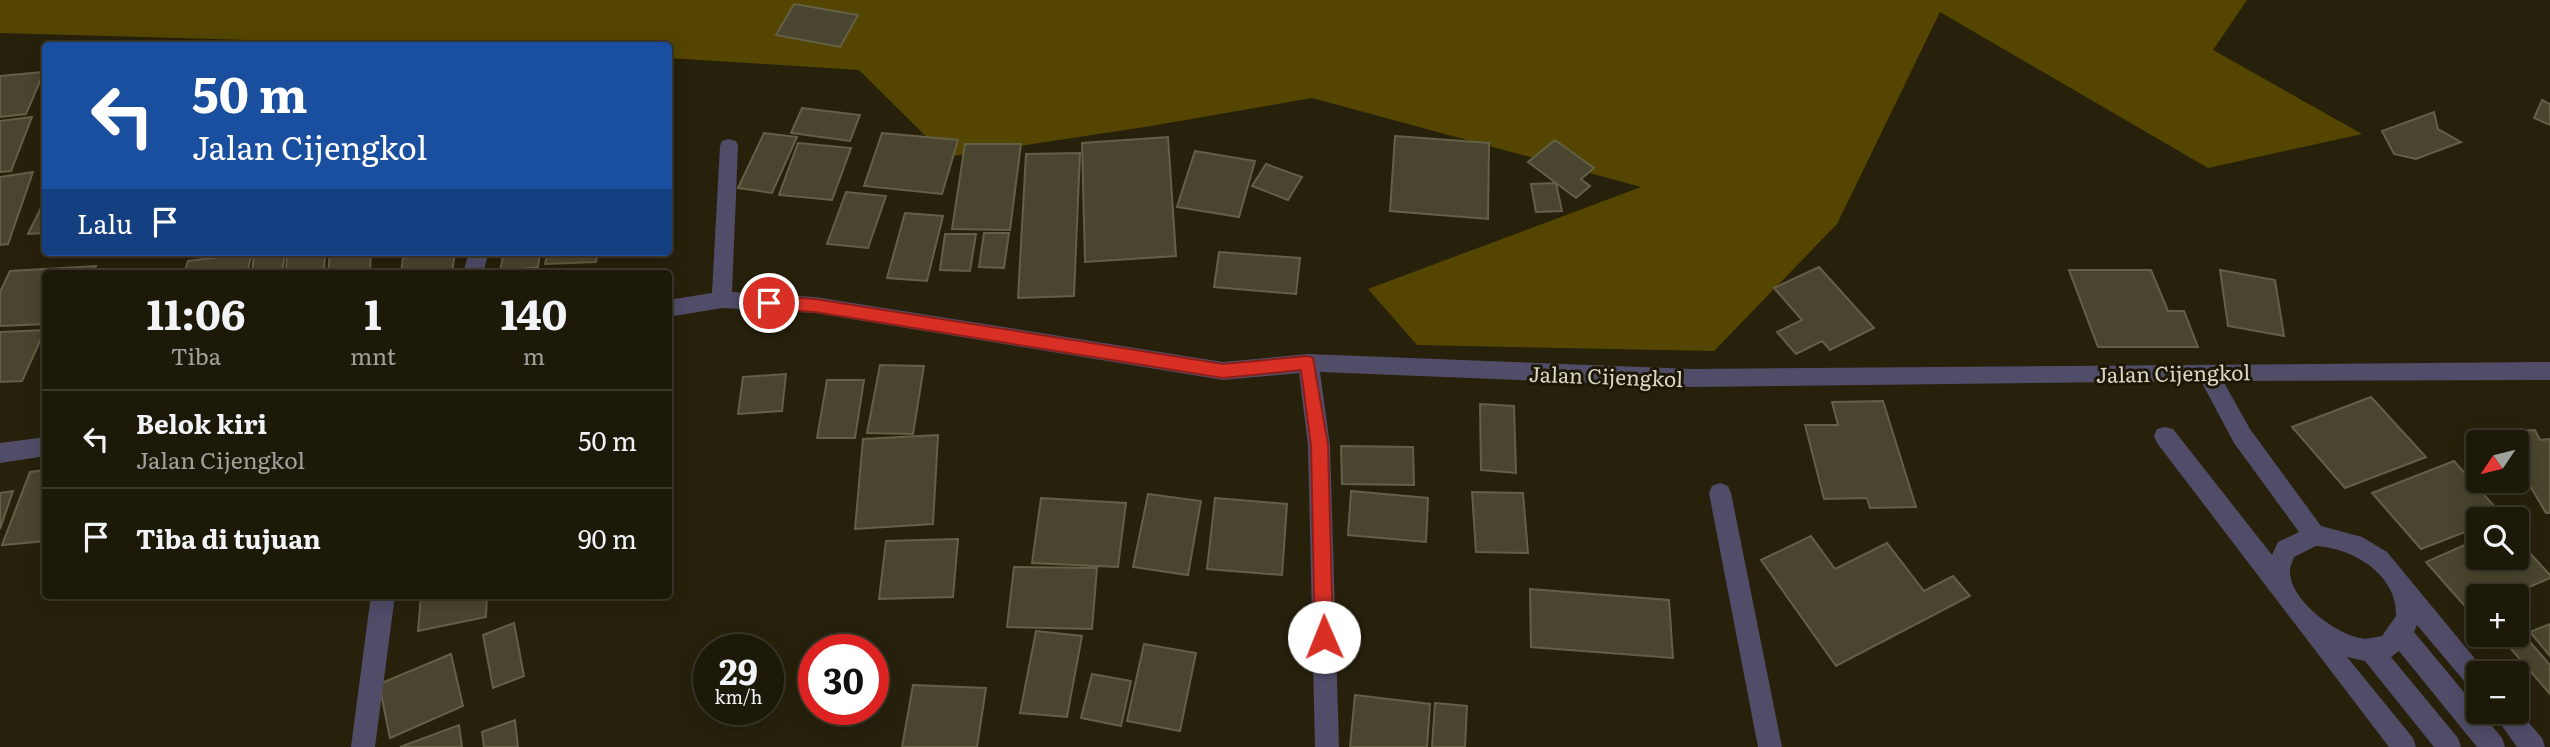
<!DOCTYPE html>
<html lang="id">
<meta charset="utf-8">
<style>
body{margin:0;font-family:Literata,serif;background:#2a2617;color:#f1f3f6;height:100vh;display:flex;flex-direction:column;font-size:26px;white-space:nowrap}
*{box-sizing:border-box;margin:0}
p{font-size:23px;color:#a0a09c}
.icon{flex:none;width:38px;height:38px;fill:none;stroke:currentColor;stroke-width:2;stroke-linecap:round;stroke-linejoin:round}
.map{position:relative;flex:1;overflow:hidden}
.panel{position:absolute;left:42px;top:270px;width:630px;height:329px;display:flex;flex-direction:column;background:#1d1909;border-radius:7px;box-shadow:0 4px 18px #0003,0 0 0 2px #3b382a}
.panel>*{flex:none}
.hud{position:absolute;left:42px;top:42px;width:630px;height:214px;border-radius:7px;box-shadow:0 4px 18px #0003,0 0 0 2px #3b382a;background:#1a4fa0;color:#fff;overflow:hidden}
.needle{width:46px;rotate:235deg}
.buttons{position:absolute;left:2466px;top:430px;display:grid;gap:14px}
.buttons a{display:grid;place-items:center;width:63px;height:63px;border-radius:7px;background:#1d1909;box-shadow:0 4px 18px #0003,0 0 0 2px #3b382a;font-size:35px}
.speed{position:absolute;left:693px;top:634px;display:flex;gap:14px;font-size:35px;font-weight:700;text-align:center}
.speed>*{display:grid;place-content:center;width:91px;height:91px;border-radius:50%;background:#1d1909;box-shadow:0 4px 18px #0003,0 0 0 2px #3b382a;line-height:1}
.speed small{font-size:18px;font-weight:400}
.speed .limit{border:10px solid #d22;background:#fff;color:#111}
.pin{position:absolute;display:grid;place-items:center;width:60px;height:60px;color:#fff;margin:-30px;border:4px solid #fff;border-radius:50%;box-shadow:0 2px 7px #0007}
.me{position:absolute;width:77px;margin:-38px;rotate:359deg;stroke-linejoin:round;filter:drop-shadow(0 0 5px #0008)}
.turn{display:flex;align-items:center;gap:24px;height:147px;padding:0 35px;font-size:32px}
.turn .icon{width:91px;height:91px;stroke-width:2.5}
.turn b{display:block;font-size:49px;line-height:60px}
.then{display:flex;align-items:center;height:66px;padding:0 35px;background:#0003;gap:14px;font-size:26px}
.eta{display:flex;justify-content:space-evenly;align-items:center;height:119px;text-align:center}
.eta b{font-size:42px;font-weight:700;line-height:49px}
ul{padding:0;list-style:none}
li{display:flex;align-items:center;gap:21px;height:98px;padding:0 35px;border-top:2px solid #3b382a}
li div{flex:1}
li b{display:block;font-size:26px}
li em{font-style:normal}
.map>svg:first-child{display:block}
.forest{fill:#544600}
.building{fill:#4a452e;stroke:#645f47;stroke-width:2}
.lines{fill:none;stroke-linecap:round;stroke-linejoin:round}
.minor{fill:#514d69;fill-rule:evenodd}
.route{fill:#d93025;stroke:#8d1f18;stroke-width:2}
.labels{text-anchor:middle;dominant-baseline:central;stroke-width:6;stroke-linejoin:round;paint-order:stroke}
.street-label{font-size:21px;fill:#d9d6c9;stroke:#1d1804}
</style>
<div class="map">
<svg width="2550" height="747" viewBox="0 0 2550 747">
<rect width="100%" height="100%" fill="#27210c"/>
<path class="forest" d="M0,0H2247L2213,50L2362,134L2208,168L1940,12L1837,224L1714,351L1417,345L1368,289L1641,187L1312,98L1151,126L947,157L859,70L669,58L668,46H465L0,33Z"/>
<path class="building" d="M794,4L858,15L840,47L776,35Z
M44,72L26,114L0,117V76Z
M2542,100L2550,104V125L2534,118Z
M802,108L860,115L850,141L791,133Z
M2434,112L2438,129L2461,142L2416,159L2394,154L2382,131Z
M32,117L11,171L0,172V121Z
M764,133L797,137L772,193L738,188Z
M882,133L958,140L942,194L864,186Z
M1395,136L1489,143L1488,219L1390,211Z
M1168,137L1176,256L1085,262L1082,143Z
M1555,140L1594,168L1581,179L1590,186L1576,198L1528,162Z
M798,143L851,148L832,200L779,195Z
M965,144H1021L1010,230L952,229Z
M1195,151L1255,161L1239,217L1177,207Z
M1080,153L1074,296L1018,298L1026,154Z
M1266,164L1302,177L1288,200L1252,186Z
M33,172L8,244L0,245V177Z
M1556,183L1562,211L1536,212L1531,184Z
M846,192L886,196L868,248L827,244Z
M46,198V233L28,234Z
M905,213L943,216L927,281L887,278Z
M984,233H1009L1004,268L979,267Z
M945,234H976L970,271L940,270Z
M262,252H285L282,273H252L254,253Z
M287,252H325L324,273H286Z
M330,252H371L370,273H328Z
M446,252H455L452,273H401L403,258Z
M504,252H540L538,267L500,271Z
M548,252H598L596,262L545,264Z
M1219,252L1300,258L1296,294L1214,287Z
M252,253L247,273H184L188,261Z
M96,266L93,273H46V324L0,326V292L10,271Z
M1819,267L1874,328L1830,350L1822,341L1796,354L1777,332L1802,320L1774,288Z
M2069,270H2151L2168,311H2184L2198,347H2098Z
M2220,270L2275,280L2284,336L2228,326Z
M45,330L22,381L0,382V332Z
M880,365L924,366L913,434L867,433Z
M786,374L782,411L738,414L743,377Z
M827,380H864L855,438H817Z
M2371,397L2426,457L2345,488L2292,427Z
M1883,401L1916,507L1870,508L1867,498L1824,499L1805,425H1838L1832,402Z
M1480,404L1514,406L1516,473L1481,470Z
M2535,430L2540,440L2550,439V513H2546L2516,462V443H2505L2499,432Z
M938,435L933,524L855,529L863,439Z
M1341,446L1413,447L1414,485L1342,484Z
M2454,461L2504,517L2496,520H2478V527L2421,549L2372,493Z
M46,470V541L2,545L30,472Z
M13,491L0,529V493Z
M1351,491L1428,498L1426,542L1348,535Z
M1472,492L1523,493L1528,553L1476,552Z
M1148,494L1201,501L1188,575L1133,567Z
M1041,498L1126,503L1118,567L1032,563Z
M1215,498L1287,504L1282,575L1207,569Z
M1811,536L1835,569L1887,543L1924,591L1953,576L1970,596L1836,666L1761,560Z
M2516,538L2550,575V578L2506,597H2478V610L2471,613L2426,562L2478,539V558H2516Z
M958,539L953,597L879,599L886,541Z
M1014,567L1097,568L1092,629L1007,627Z
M1530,589L1669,600L1673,658L1531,647Z
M421,595H487L486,617L418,631Z
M514,623L524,676L493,688L483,635Z
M2550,624V656L2530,632Z
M1036,631L1082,636L1067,717L1020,713Z
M2523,634L2550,665V694L2505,642Z
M1144,644L1196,653L1180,731L1127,721Z
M451,654L463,706L390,738L379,684Z
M1092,674L1131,681L1121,726L1081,718Z
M913,685L986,688L977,747H902Z
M1355,695L1430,704L1427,747H1350Z
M1435,703L1467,706L1465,747H1432Z
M515,720L518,747H484L482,732Z
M459,725L462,747H400Z"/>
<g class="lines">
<path class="minor" d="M729,139L736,141L738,146L732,292L815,297L1223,362L1308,354L1693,369L2550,362V380L2223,381L2250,429L2321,526L2362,537L2387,552L2486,672L2478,674V692L2470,688L2417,625L2414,632L2502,738L2505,747H2477L2399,651L2391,657L2458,738L2461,747H2434L2365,661L2347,657L2413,738L2416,747H2389L2157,443L2154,436L2157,429L2165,427L2173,429L2272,555L2278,542L2299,532L2234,443L2201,381L1693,387L1320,372L1330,445L1339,747H1315L1308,445L1299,373L1223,380L815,313L722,308L668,317V300L712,293L720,146L722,141ZM2316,546C2353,548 2398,575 2396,616L2382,636C2375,637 2367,640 2360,638C2334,633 2291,600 2290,573C2289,568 2293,561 2294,557Z
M469,252H489L483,273H463Z
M46,437V456L0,463V443Z
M1720,483L1728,486L1731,493L1782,747H1758L1709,493L1712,486Z
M371,595H395L375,747H351Z
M2516,708L2542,738L2545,747H2517L2492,712H2516Z"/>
</g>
<path class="route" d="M769,296L815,299L1223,364L1308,356L1313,358L1328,445L1333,637L1330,643L1324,646L1318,643L1315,637L1311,445L1301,370L1223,378L815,312L769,309L761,303Z"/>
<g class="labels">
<g class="street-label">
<text transform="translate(2173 372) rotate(-1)">Jalan Cijengkol</text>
<text transform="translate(1606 375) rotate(2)">Jalan Cijengkol</text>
</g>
</g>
</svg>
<div class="buttons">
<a><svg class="needle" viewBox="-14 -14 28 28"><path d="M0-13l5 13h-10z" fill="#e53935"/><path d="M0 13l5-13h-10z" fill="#a0a09c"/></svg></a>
<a><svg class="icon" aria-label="search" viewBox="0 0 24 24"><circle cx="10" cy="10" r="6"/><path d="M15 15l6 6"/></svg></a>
<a>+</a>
<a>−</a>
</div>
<div class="speed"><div>29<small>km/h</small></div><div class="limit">30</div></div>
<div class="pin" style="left:769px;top:303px;background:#d93025"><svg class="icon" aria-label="arrive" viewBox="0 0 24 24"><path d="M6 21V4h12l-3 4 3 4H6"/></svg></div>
<svg class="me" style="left:1324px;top:637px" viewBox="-20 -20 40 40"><circle r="19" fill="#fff"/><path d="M0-13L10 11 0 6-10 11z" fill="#d93025"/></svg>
<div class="hud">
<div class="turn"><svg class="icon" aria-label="left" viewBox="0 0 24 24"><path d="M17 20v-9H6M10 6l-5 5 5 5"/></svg><div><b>50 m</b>Jalan Cijengkol</div></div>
<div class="then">Lalu<svg class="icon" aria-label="arrive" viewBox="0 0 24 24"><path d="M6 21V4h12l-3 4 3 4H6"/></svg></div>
</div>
<section class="panel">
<div class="eta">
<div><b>11:06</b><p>Tiba</p></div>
<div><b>1</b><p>mnt</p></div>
<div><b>140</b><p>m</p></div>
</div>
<ul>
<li><svg class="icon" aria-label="left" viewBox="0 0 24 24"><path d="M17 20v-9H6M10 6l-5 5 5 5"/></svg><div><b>Belok kiri</b><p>Jalan Cijengkol</p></div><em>50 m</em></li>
<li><svg class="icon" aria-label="arrive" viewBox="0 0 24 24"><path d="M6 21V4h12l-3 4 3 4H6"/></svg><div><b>Tiba di tujuan</b></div><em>90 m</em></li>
</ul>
</section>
</div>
